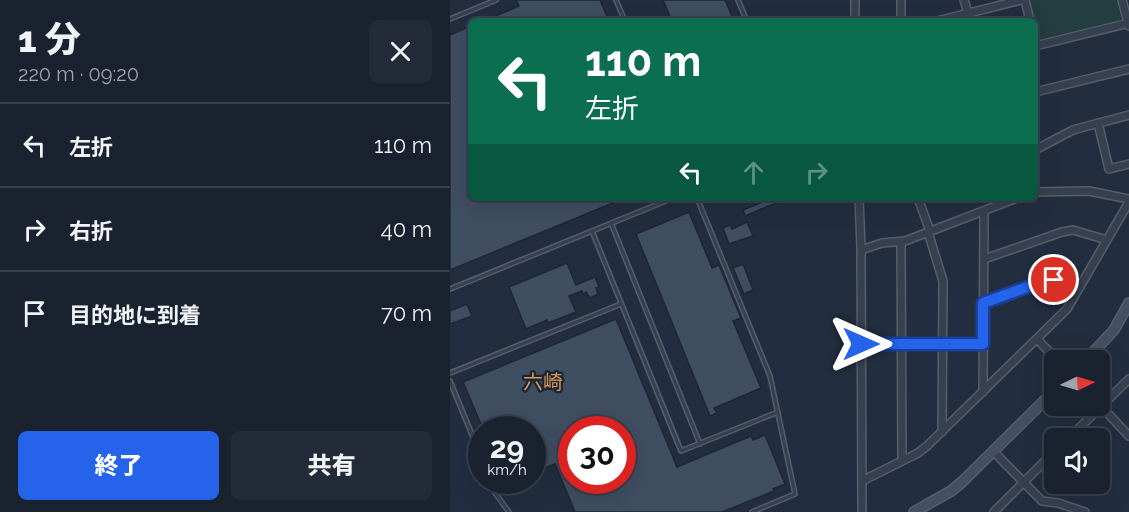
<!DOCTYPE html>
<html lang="ja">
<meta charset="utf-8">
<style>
body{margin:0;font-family:Raleway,"Noto Sans JP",sans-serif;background:#232a38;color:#f1f3f6;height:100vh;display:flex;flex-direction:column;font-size:22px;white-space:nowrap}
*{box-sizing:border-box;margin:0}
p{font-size:20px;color:#9fa4ab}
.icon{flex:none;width:33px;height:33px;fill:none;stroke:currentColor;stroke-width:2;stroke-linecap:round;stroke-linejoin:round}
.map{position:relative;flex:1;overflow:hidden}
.sheet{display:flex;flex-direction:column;background:#1a2230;width:450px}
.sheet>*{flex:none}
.guide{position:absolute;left:18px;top:18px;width:570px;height:183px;border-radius:9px;box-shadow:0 6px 24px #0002,0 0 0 2px #383f4c;background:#0b6e4f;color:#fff;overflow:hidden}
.needle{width:39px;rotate:85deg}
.buttons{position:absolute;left:594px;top:350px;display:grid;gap:12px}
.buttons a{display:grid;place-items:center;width:66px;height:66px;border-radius:9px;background:#1a2230;box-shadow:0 6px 24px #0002,0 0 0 2px #383f4c;font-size:30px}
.speed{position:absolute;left:18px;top:416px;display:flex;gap:12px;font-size:30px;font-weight:700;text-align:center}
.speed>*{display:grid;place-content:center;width:78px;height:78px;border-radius:50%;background:#1a2230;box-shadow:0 6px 24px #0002,0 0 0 2px #383f4c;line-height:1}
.speed small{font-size:15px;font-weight:400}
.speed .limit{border:9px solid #d22;background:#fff;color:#111}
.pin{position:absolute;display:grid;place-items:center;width:51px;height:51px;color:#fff;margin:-26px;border:3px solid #fff;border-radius:50%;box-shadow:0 2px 6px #0007}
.me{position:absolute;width:66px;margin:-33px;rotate:90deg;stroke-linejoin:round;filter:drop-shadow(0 0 4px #0008)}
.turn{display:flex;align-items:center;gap:21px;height:126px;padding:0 18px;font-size:27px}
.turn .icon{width:78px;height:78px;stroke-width:2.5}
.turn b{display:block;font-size:42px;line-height:51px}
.lanes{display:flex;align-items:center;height:57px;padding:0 18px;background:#0003;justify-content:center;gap:30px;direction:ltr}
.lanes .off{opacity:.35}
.round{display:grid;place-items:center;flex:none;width:63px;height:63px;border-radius:9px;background:#232a38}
.headline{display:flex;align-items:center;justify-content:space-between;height:102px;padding:0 18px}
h1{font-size:36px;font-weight:800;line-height:45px}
.action{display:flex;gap:12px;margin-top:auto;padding:12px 18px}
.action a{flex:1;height:69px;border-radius:9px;background:#2563eb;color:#fff;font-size:24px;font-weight:800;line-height:69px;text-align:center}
.action a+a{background:#232a38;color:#f1f3f6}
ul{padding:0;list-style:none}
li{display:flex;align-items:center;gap:18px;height:84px;padding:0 18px;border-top:2px solid #383f4c}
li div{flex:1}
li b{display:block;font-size:22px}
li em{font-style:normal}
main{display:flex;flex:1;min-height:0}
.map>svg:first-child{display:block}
.green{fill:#243d41}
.building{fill:#404e62;stroke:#1d2736;stroke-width:1.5;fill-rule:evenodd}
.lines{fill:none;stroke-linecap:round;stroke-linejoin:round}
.lane-casing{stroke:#545e6d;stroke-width:6}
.street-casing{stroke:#545e6d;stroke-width:10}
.secondary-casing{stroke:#545e6d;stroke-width:12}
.lane{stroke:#36404f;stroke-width:3}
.street{stroke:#36404f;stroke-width:7}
.secondary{stroke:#444f63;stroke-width:9}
.route-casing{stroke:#184099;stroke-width:15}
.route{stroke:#2563eb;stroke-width:10}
.labels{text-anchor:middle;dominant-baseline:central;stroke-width:4.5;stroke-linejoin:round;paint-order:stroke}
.quarter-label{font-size:20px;fill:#dd965a;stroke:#1b2534}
</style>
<main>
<section class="sheet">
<div class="headline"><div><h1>1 分</h1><p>220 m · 09:20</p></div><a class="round"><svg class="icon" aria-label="close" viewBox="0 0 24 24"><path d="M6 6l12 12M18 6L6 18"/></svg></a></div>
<ul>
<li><svg class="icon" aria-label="left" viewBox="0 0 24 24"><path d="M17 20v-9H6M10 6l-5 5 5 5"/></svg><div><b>左折</b></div><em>110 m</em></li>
<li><svg class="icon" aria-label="right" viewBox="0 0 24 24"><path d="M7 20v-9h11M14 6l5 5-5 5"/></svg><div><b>右折</b></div><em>40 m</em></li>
<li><svg class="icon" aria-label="arrive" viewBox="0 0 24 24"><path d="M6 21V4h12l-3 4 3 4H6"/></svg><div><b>目的地に到着</b></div><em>70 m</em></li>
</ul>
<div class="action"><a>終了</a><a>共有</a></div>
</section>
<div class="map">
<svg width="679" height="512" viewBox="0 0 679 512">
<rect width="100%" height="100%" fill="#222e40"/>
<path class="green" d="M582,0H668L672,17L670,20L590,40L587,39L585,21H582L578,5Z"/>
<path class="building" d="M66,0H150L159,21H34L69,6Z
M213,0H275L284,21H222Z
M21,26V198H175L0,270V35Z
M308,198H337L295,216L293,210L310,203Z
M239,212L262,268L269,265L291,318L283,321L311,388L264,408L267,413L260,416L186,234Z
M297,222L303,236L279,244L273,228L280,225L282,229Z
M117,263L126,285L145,277L149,287L146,288L148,294L140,298L136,292L133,294L132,291L119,296L126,312L98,323L97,320L76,329L59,287Z
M293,264L303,290L294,294L283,268Z
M17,304L22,316L0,324V311Z
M166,319L227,467L301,436L303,440L315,435L335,484L323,489L324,491L272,512H125L105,464L82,473V429H33L13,382ZM122,429H172V480H122Z"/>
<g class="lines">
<g class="lane-casing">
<path id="lane" d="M166,0L175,21
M288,0L297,21
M0,19L46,0
M247,198L320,376L345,494L302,512
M161,223L250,444
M142,231L231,451L328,412
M0,289L223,198
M0,373L171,304
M0,381L32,459
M40,480L45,493L59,512"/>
</g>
<g class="street-casing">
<path id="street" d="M514,0L518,13
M575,0L580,21
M672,0L679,26
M405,21V0
M451,21V0
M487,21L571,0
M585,46L679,23
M585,92L679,69
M648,123L659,169L679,164
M585,150L623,130L679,115
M585,192L639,191L679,199
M409,198L411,247L412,512
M468,198L480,231
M478,232L493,281L492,432
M451,242L452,461
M411,250L432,243L455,241L567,198
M534,259L612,232L623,230L657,240
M533,303L597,280H604L630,287
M587,339L607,360
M411,344H533
M533,392L534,212
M650,405L679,436
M619,438L679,379
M543,451L592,501L608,503L635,512
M412,481L468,453L477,446L617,309L679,202
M544,512L604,452"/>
</g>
<g class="secondary-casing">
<path id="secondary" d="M636,360L664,330L679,303
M464,512L501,491L512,482L604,391"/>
</g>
<use href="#lane" class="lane"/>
<use href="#street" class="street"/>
<use href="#secondary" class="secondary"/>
</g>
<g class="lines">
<g class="route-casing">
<path id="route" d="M411,344H533V303L597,280H604"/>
</g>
<use href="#route" class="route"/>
</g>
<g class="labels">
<g class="quarter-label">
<text x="93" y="382">六崎</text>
</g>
</g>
</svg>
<div class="buttons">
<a><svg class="needle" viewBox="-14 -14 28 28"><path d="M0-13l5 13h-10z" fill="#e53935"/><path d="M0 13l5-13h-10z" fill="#9fa4ab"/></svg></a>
<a><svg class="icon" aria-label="sound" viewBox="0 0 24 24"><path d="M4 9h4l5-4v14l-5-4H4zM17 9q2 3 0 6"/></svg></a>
</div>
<div class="speed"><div>29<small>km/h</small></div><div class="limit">30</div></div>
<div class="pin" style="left:604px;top:280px;background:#d93025"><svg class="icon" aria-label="arrive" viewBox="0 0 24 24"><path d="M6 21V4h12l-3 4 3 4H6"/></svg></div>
<svg class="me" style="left:411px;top:344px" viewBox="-20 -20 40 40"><path d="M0-17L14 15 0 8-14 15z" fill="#2563eb" stroke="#fff" stroke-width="4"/></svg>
<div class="guide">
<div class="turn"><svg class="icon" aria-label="left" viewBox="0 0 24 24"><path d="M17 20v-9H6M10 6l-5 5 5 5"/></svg><div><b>110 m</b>左折</div></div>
<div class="lanes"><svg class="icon" aria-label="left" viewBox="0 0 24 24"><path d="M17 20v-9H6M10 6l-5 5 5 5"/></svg><svg class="icon off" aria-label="ahead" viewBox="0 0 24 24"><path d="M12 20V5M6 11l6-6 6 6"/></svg><svg class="icon off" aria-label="right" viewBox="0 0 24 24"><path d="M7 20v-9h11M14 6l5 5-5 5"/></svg></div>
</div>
</div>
</main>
